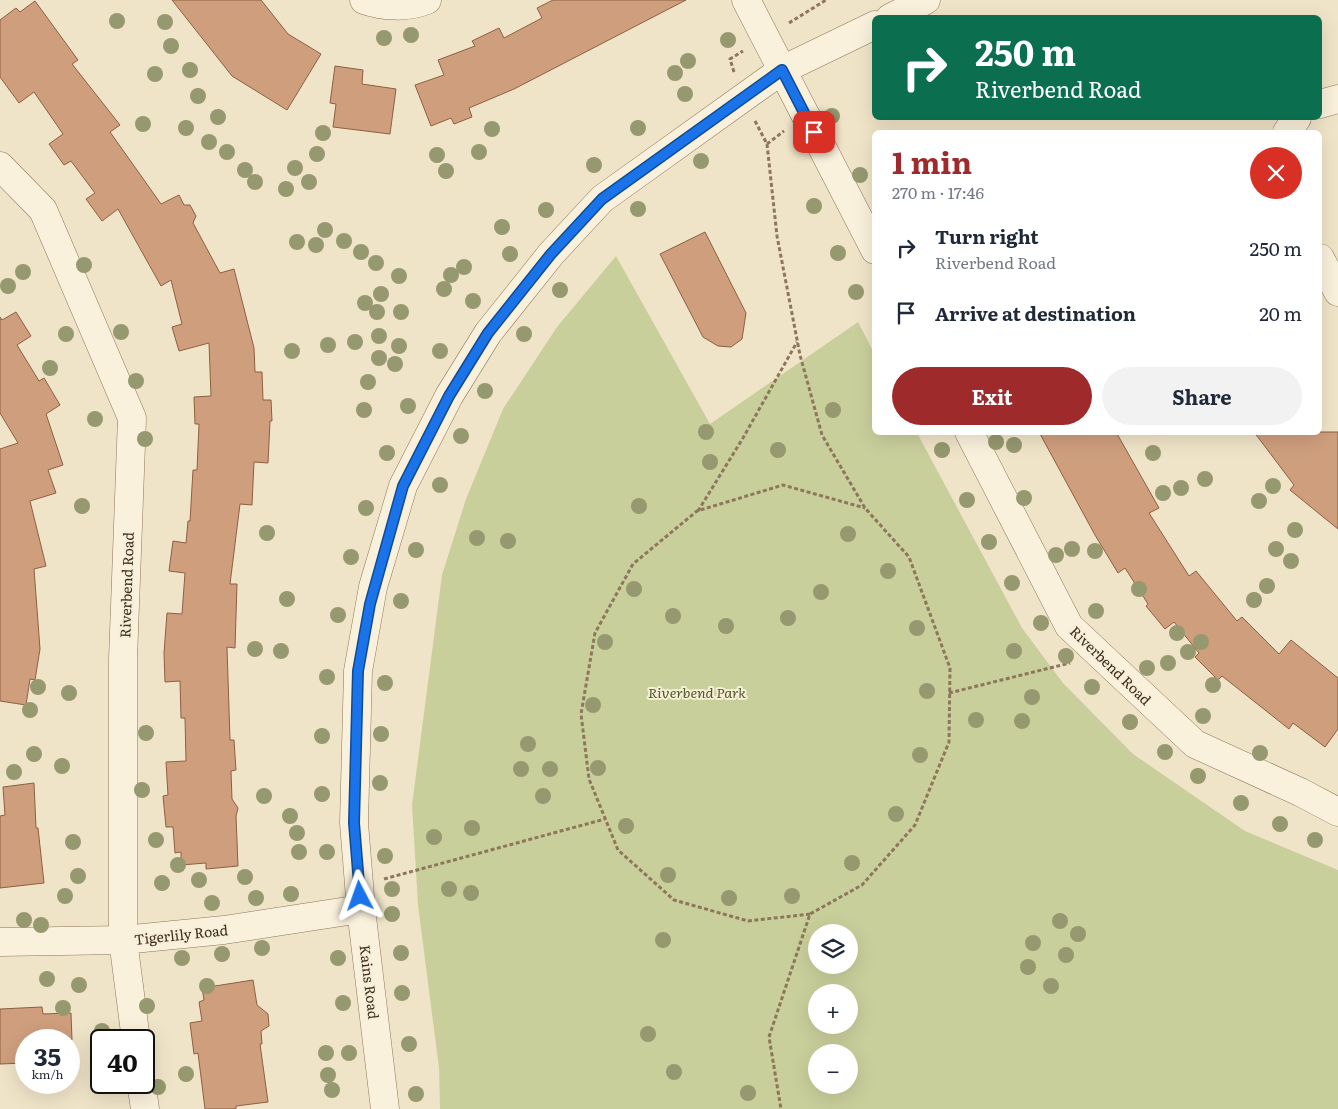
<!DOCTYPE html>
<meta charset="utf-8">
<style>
body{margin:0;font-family:Literata,serif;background:#f2f2f3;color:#1f2937;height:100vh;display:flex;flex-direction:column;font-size:19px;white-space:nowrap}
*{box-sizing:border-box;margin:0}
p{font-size:16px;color:#747a83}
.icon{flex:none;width:28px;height:28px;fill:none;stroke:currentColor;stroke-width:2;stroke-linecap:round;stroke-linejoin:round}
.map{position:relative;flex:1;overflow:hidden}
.drawer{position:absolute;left:872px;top:130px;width:450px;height:305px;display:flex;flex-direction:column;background:#fff;border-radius:8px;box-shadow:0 5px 20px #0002}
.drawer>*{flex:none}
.guide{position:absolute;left:872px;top:15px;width:450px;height:105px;border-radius:8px;box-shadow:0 5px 20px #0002;background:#0b6e4f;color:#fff;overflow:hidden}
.buttons{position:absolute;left:808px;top:924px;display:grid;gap:10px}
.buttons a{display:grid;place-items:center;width:50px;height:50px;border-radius:50%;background:#fff;box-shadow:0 5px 20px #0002;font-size:25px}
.speed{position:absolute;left:15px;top:1029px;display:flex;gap:10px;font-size:25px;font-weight:700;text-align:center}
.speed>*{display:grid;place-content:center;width:65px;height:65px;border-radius:50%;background:#fff;box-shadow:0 5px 20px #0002;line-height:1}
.speed small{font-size:12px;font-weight:400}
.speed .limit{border:2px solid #111;border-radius:8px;background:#fff;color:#111}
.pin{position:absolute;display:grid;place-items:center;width:42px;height:42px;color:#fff;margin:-21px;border-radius:10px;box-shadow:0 2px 8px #0006}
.me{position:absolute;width:55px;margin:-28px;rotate:356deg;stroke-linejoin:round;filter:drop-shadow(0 0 4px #0008)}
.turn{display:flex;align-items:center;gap:18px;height:105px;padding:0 20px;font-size:22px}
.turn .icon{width:65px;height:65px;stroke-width:2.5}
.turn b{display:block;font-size:35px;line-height:42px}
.round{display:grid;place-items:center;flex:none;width:52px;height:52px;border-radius:26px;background:#f2f2f3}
.headline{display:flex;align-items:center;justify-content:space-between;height:85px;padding:0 20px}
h1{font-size:30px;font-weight:700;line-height:38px;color:#9e2a2b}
.button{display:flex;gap:10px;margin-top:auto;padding:10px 20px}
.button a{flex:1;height:58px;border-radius:30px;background:#9e2a2b;color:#fff;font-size:20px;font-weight:700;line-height:58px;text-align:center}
.button a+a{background:#f2f2f3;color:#1f2937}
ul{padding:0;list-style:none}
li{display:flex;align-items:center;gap:15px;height:65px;padding:0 20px}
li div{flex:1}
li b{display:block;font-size:19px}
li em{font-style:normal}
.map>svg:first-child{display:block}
.green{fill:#c9cf9b;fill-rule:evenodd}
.building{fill:#cf9f7d;stroke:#8d5f41}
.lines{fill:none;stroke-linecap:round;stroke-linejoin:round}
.minor-casing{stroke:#8d765c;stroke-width:29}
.path{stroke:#8d765c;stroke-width:3;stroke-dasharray:4 2.5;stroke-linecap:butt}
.minor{stroke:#faf1dc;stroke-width:28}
.tree{fill:#96986f}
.route-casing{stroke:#114b97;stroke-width:12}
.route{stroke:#1a73e8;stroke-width:9}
.labels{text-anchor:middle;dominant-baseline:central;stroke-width:4;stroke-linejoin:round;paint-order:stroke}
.street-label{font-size:14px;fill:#3d2e20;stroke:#f7eed8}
.park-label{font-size:14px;font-style:italic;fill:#4d5a26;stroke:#f7eed8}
</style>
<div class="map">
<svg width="1338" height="1109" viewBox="0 0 1338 1109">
<rect width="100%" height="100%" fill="#f0e4c8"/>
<path class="green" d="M616,256L710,424L858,322L875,355V432L917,433L1022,628L1063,683L1133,754L1245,831L1338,870V1109H440L439,1068L418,905L412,805L442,575L466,499L503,409L557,327ZM816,932H849V965H816ZM816,992H849V1025H816ZM816,1052H849V1085H816Z"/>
<path class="building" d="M172,0H261L288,34L321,54L287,110L232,76Z
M553,0H686L514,89L469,108L472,117L454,124L451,118L431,126L415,85L444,75L438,60L475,46L472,41L499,28L504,38L542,18L537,8Z
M35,1L78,60L72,64L120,125L110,132L161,204L179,195L184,205H190L196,216L193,223L220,273L234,269L254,348L255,372H262L263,400H271L272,421H270L268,463L254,462L252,505L240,504L230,584H237L235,648L227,647L230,740H234L236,770L231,771L232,799L238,808L236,816L238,866L206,869V863L181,865V852L175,853L173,827H166L163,796L168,795L166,762L186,761L185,718H181L180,681L165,682L164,653L167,613L182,614L185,573L169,571L173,541L186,543L188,521H190L193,470H197L199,424H195L194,397L211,396L209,343L179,351L172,327L182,324L171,280L161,286L118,209L102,221L86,199L95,193L71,161L64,165L49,144L63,134L34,92L19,103L0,77V20L16,8L20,12Z
M335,66L363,70L362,84L396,89L390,134L333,127L336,104L330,103Z
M705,232L746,313L742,339L731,347L718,346L703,337L660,254Z
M16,312L31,336L17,345L39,381L44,378L60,405L46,414L63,465L48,470L56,493L30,501L46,566L34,569L40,649L35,680L30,679L26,705L0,701V449L18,443L0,413V317L2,320Z
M1039,432H1116L1159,508L1149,513L1189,576L1196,571L1237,621L1242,617L1279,654L1291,640L1338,678V729L1325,747L1293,723L1289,729L1222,676L1218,680L1195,657L1199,653L1174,622L1165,629L1146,606L1148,604L1125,568L1118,573L1095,535Z
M1254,432H1338V529L1290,490L1294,485Z
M34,783L36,828H38L44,883L0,888V816L5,815L3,787Z
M253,980L257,1005L268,1014L269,1026L261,1031L262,1044H260L268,1102L236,1106V1109H205L198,1053L194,1054L190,1023L202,1021L199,1002L204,1000L202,988Z
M42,1007L43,1014L71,1013L72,1040H26V1063L0,1064V1009Z"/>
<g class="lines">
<g class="minor-casing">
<path id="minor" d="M364,0C384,7 408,8 427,0
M746,0L875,250
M890,18L926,0
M1320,104L1338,99
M1287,132L1297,118
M0,166L43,210L132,418L123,659V940L136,1040
M1320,258L1338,292
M969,432L1069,626L1195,744L1300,792L1338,812
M0,942L123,940L224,930L361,909
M141,1082L145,1109
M385,1109L361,909L354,823L358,671L373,587L403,486L449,396L488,333L551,254L602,199L782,70L875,25"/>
</g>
<path class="path" d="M789,23L826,0
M734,72L730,59L743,51
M755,121L767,144L777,236L800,355L822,435L865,508L909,557L950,668L949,742L915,825L862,885L810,914L769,1037L781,1109
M767,144L784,131
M698,511L743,438L797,342
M949,693L1070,663
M384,879L605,819
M810,914L748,921L674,900L618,850L589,779L581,714L595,633L633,564L697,511L783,485L865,508"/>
<use href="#minor" class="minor"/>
</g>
<g class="tree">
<circle cx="117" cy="21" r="8"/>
<circle cx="165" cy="22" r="8"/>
<circle cx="411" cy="35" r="8"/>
<circle cx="384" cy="38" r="8"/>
<circle cx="728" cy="40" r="8"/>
<circle cx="171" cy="46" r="8"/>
<circle cx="688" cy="61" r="8"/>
<circle cx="190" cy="70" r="8"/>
<circle cx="675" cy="73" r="8"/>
<circle cx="155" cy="74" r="8"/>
<circle cx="685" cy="94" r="8"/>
<circle cx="198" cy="96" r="8"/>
<circle cx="832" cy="116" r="8"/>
<circle cx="218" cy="117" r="8"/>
<circle cx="143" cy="124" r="8"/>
<circle cx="186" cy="128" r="8"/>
<circle cx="638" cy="128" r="8"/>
<circle cx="492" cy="129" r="8"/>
<circle cx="323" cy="133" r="8"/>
<circle cx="209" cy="142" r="8"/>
<circle cx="227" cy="152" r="8"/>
<circle cx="479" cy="152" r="8"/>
<circle cx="317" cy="154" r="8"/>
<circle cx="437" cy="155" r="8"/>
<circle cx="701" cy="161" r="8"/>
<circle cx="594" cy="165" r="8"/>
<circle cx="295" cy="168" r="8"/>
<circle cx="245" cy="170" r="8"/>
<circle cx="446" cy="171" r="8"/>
<circle cx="860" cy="175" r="8"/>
<circle cx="255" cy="182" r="8"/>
<circle cx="309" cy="182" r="8"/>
<circle cx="286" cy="189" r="8"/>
<circle cx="814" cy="206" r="8"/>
<circle cx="638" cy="209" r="8"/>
<circle cx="546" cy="210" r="8"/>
<circle cx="502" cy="227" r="8"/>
<circle cx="325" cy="230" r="8"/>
<circle cx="344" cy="241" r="8"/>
<circle cx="297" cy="242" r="8"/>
<circle cx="316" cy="245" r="8"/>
<circle cx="361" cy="252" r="8"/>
<circle cx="838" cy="253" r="8"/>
<circle cx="510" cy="254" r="8"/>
<circle cx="376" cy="263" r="8"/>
<circle cx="84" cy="265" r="8"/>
<circle cx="464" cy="267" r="8"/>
<circle cx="23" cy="272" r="8"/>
<circle cx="451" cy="275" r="8"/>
<circle cx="399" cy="276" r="8"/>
<circle cx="8" cy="286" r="8"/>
<circle cx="444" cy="289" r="8"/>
<circle cx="560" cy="290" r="8"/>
<circle cx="856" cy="292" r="8"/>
<circle cx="381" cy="294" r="8"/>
<circle cx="473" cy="301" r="8"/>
<circle cx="365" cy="303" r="8"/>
<circle cx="377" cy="312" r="8"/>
<circle cx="401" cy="312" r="8"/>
<circle cx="121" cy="332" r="8"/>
<circle cx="66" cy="334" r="8"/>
<circle cx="524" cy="334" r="8"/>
<circle cx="379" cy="336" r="8"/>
<circle cx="355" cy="342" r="8"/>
<circle cx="328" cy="345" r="8"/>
<circle cx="399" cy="346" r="8"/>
<circle cx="292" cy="351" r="8"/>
<circle cx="440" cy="351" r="8"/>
<circle cx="379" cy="358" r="8"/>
<circle cx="395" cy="364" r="8"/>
<circle cx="50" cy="368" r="8"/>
<circle cx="136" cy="381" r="8"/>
<circle cx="368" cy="382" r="8"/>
<circle cx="485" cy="391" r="8"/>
<circle cx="408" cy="406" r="8"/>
<circle cx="364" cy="410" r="8"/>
<circle cx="833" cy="410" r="8"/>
<circle cx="95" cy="419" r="8"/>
<circle cx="706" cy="432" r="8"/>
<circle cx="461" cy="436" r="8"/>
<circle cx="145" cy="439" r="8"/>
<circle cx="996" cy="442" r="8"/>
<circle cx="1014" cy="445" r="8"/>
<circle cx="778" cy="450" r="8"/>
<circle cx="942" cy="450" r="8"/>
<circle cx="387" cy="453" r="8"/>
<circle cx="1153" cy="453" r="8"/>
<circle cx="710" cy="462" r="8"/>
<circle cx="1205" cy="479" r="8"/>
<circle cx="440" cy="485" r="8"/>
<circle cx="1273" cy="486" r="8"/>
<circle cx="1181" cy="488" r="8"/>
<circle cx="1163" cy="493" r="8"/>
<circle cx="1024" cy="498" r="8"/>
<circle cx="967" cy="500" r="8"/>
<circle cx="1259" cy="501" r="8"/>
<circle cx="82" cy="506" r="8"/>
<circle cx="639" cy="506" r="8"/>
<circle cx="366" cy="508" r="8"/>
<circle cx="1295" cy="530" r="8"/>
<circle cx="267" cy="533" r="8"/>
<circle cx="848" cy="534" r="8"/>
<circle cx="477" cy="538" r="8"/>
<circle cx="508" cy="541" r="8"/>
<circle cx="989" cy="542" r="8"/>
<circle cx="1072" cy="549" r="8"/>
<circle cx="1276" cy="549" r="8"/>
<circle cx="416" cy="550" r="8"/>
<circle cx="1095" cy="551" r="8"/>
<circle cx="1056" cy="555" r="8"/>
<circle cx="351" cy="557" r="8"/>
<circle cx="1291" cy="561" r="8"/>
<circle cx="888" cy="571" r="8"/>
<circle cx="1012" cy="583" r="8"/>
<circle cx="1267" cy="586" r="8"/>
<circle cx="634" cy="589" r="8"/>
<circle cx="1139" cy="589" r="8"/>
<circle cx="821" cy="592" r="8"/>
<circle cx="287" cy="599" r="8"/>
<circle cx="1254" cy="600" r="8"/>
<circle cx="401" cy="601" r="8"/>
<circle cx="1096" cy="611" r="8"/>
<circle cx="338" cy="615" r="8"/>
<circle cx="673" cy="616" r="8"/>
<circle cx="788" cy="618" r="8"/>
<circle cx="1041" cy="623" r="8"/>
<circle cx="726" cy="626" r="8"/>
<circle cx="917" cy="628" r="8"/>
<circle cx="1177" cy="633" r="8"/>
<circle cx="605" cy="642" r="8"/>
<circle cx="1201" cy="642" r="8"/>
<circle cx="255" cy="649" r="8"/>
<circle cx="281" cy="651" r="8"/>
<circle cx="1014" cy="651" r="8"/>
<circle cx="1188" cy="652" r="8"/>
<circle cx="1066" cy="656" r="8"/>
<circle cx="1168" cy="663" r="8"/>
<circle cx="1147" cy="668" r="8"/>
<circle cx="327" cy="677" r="8"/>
<circle cx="385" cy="683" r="8"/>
<circle cx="1213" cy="685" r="8"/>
<circle cx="38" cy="687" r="8"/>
<circle cx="1092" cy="687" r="8"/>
<circle cx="927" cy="691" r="8"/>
<circle cx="69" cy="693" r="8"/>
<circle cx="1032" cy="697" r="8"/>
<circle cx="593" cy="705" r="8"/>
<circle cx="30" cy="710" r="8"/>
<circle cx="1203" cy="716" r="8"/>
<circle cx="976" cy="720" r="8"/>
<circle cx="1022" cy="721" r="8"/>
<circle cx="1130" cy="722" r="8"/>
<circle cx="146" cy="733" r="8"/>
<circle cx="381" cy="734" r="8"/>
<circle cx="322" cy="736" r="8"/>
<circle cx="528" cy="744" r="8"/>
<circle cx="1165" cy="752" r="8"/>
<circle cx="1260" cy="753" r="8"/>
<circle cx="34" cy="754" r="8"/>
<circle cx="920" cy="755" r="8"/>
<circle cx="62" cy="766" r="8"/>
<circle cx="598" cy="768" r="8"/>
<circle cx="521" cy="769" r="8"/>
<circle cx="550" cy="769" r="8"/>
<circle cx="14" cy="772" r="8"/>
<circle cx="1198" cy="776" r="8"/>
<circle cx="380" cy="783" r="8"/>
<circle cx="142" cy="790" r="8"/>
<circle cx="322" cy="794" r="8"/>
<circle cx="264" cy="796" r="8"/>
<circle cx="543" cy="796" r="8"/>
<circle cx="1241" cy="803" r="8"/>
<circle cx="896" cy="814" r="8"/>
<circle cx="290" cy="816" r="8"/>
<circle cx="1280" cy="824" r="8"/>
<circle cx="626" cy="826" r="8"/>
<circle cx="472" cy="828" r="8"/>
<circle cx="297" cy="833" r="8"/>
<circle cx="434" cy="837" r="8"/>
<circle cx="156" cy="840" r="8"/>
<circle cx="1315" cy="840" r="8"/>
<circle cx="73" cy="842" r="8"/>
<circle cx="299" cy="852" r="8"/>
<circle cx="327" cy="852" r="8"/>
<circle cx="385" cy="856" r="8"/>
<circle cx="852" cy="863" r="8"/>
<circle cx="178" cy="865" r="8"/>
<circle cx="668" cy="875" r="8"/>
<circle cx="78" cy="876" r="8"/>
<circle cx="245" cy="877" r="8"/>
<circle cx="199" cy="880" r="8"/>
<circle cx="162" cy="883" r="8"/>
<circle cx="392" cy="889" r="8"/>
<circle cx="449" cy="889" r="8"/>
<circle cx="471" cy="893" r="8"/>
<circle cx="291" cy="894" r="8"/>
<circle cx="65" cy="896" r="8"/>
<circle cx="792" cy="896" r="8"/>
<circle cx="256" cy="898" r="8"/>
<circle cx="729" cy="898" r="8"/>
<circle cx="212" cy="903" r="8"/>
<circle cx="392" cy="914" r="8"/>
<circle cx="24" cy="920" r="8"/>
<circle cx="1060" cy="921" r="8"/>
<circle cx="41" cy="925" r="8"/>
<circle cx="1078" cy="934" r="8"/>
<circle cx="663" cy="940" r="8"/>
<circle cx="1033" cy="943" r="8"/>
<circle cx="262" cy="948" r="8"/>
<circle cx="401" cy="953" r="8"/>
<circle cx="222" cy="954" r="8"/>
<circle cx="1066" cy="955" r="8"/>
<circle cx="182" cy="958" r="8"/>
<circle cx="338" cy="958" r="8"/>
<circle cx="1028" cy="967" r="8"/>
<circle cx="47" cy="979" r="8"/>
<circle cx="79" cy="985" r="8"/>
<circle cx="207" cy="986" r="8"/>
<circle cx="1051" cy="986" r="8"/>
<circle cx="402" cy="993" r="8"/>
<circle cx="343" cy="1003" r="8"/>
<circle cx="147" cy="1006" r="8"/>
<circle cx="63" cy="1008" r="8"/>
<circle cx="102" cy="1031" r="8"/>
<circle cx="648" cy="1034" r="8"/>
<circle cx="409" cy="1044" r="8"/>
<circle cx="326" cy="1053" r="8"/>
<circle cx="349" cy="1053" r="8"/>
<circle cx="674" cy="1072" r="8"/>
<circle cx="186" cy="1074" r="8"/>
<circle cx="328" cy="1075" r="8"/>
<circle cx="158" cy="1087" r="8"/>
<circle cx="332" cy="1090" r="8"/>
<circle cx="748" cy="1093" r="8"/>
<circle cx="416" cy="1094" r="8"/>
</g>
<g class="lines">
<g class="route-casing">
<path id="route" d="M360,896L354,823L358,671L370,604L403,486L449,396L488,333L551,254L602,199L782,70L814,132"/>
</g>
<use href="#route" class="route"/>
</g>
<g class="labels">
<g class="street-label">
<text transform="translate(126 585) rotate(-88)">Riverbend Road</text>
<text transform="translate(1111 665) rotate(44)">Riverbend Road</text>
<text transform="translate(181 934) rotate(-6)">Tigerlily Road</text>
<text transform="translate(370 982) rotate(83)">Kains Road</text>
</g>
<g class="park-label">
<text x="697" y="692">Riverbend Park</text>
</g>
</g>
</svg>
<div class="buttons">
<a><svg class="icon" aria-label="layers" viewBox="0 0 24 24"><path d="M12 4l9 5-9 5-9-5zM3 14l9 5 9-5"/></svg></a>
<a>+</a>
<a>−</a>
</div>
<div class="speed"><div>35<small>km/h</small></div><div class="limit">40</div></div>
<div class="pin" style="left:814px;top:132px;background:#d93025"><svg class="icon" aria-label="arrive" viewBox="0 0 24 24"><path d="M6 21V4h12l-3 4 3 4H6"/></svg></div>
<svg class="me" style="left:360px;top:896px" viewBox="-20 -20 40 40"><path d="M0-17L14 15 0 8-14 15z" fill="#1a73e8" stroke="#fff" stroke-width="4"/></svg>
<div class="guide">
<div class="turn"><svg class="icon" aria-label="right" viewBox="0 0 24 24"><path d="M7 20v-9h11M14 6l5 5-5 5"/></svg><div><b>250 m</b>Riverbend Road</div></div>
</div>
<section class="drawer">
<div class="headline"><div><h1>1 min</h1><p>270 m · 17:46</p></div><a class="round" style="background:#d93025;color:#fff"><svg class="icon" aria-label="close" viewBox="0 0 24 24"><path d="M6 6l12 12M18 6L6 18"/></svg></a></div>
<ul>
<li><svg class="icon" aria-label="right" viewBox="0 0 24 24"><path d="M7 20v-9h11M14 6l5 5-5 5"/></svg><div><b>Turn right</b><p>Riverbend Road</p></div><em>250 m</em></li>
<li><svg class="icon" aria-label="arrive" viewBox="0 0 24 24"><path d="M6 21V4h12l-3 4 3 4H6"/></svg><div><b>Arrive at destination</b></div><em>20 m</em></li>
</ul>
<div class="button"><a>Exit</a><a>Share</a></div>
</section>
</div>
